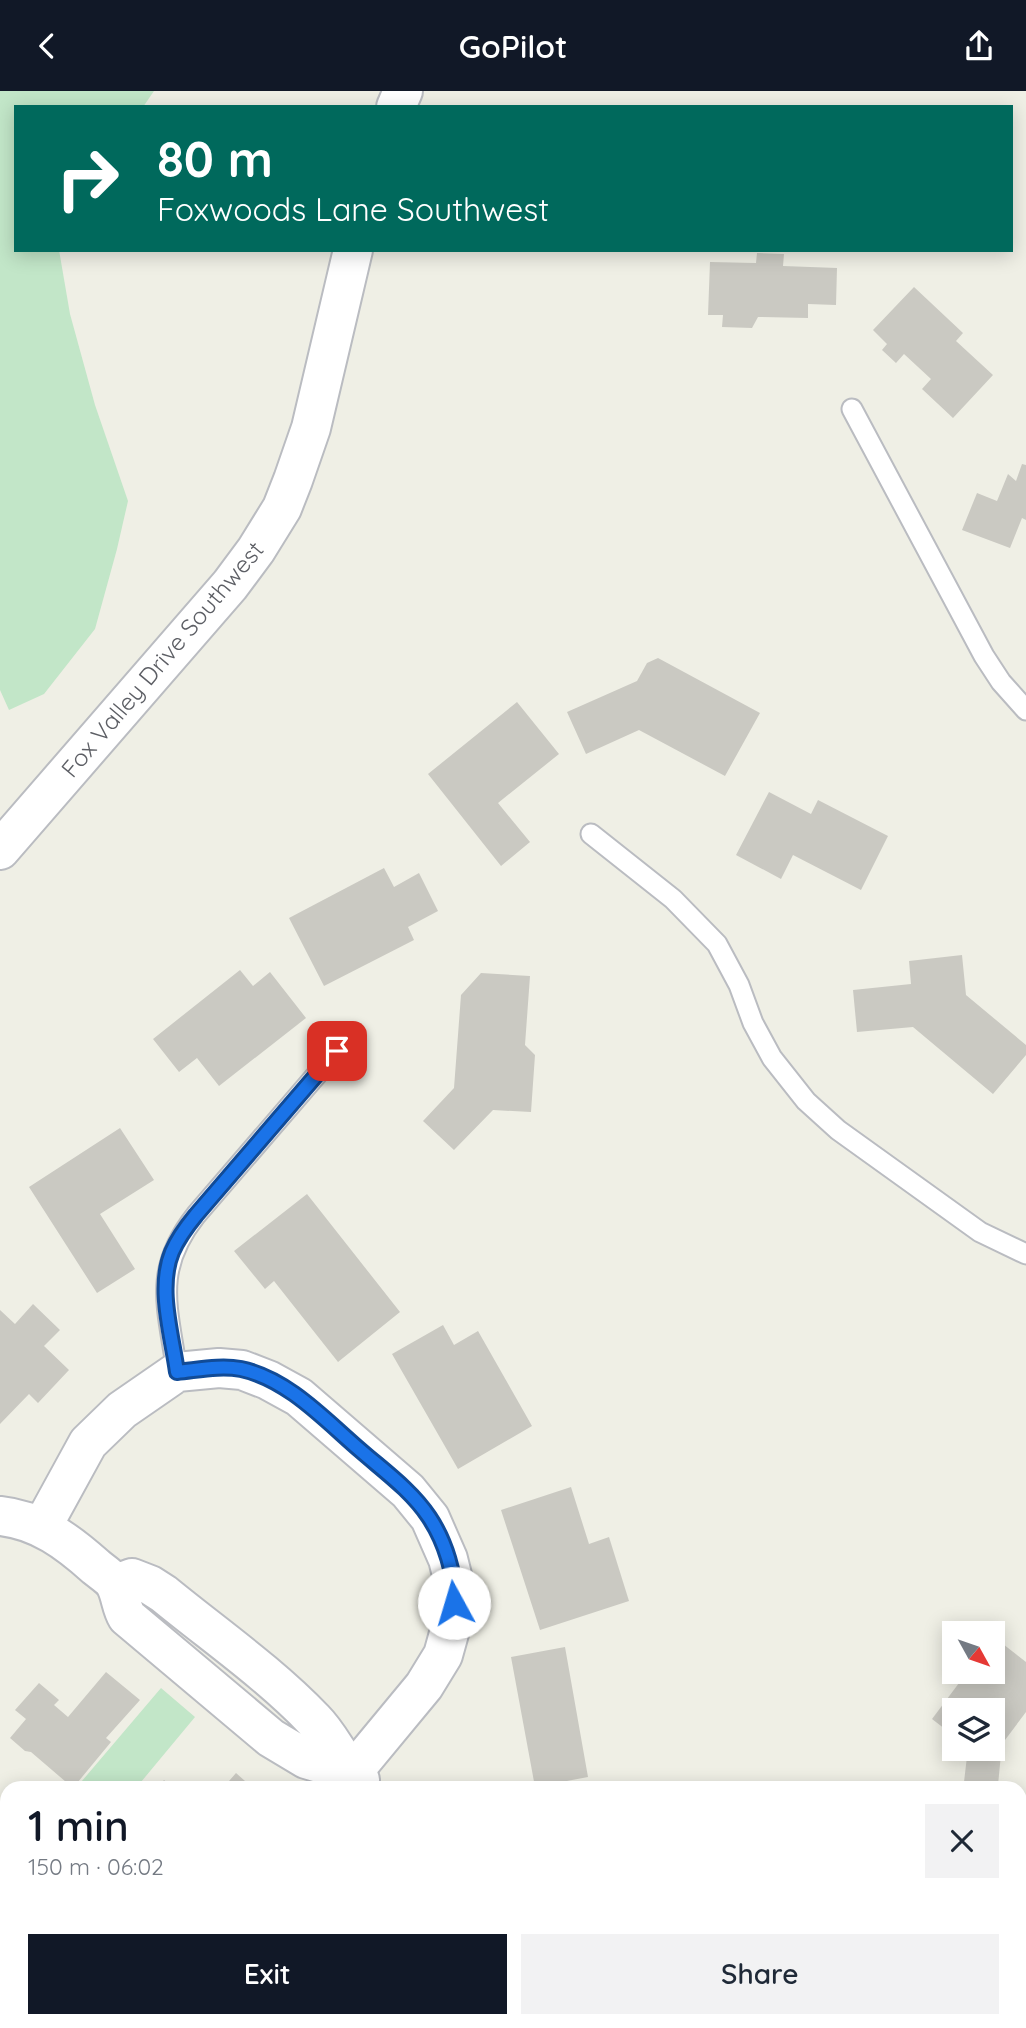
<!DOCTYPE html>
<meta charset="utf-8">
<style>
body{margin:0;font-family:Quicksand,sans-serif;background:#f2f2f3;color:#1f2937;height:100vh;display:flex;flex-direction:column;font-size:26px;white-space:nowrap}
*{box-sizing:border-box;margin:0}
p{font-size:23px;color:#747a83}
.icon{flex:none;width:38px;height:38px;fill:none;stroke:currentColor;stroke-width:2;stroke-linecap:round;stroke-linejoin:round}
.map{position:relative;flex:1;overflow:hidden}
.side{position:absolute;left:0px;top:1690px;width:1027px;height:247px;display:flex;flex-direction:column;background:#fff;border-radius:21px 21px 0 0;box-shadow:0 4px 18px #0003}
.side>*{flex:none}
.top-card{position:absolute;left:14px;top:14px;width:999px;height:147px;border-radius:0px;box-shadow:0 4px 18px #0003;background:#00695c;color:#fff;overflow:hidden}
.needle{width:46px;rotate:130deg}
.controls{position:absolute;left:942px;top:1530px;display:grid;gap:14px}
.controls a{display:grid;place-items:center;width:63px;height:63px;border-radius:0px;background:#fff;box-shadow:0 4px 18px #0003;font-size:35px}
.pin{position:absolute;display:grid;place-items:center;width:60px;height:60px;color:#fff;margin:-30px;border-radius:14px;box-shadow:0 4px 10px #0006}
.me{position:absolute;width:77px;margin:-38px;rotate:354deg;stroke-linejoin:round;filter:drop-shadow(0 0 5px #0008)}
.turn{display:flex;align-items:center;gap:24px;height:147px;padding:0 28px;font-size:32px}
.turn .icon{width:91px;height:91px;stroke-width:2.5}
.turn b{display:block;font-size:49px;line-height:60px}
.round{display:grid;place-items:center;flex:none;width:74px;height:74px;border-radius:0px;background:#f2f2f3}
.overview{display:flex;align-items:center;justify-content:space-between;height:119px;padding:0 28px}
h1{font-size:42px;font-weight:600;line-height:52px;color:#111827}
.button{display:flex;gap:14px;margin-top:auto;padding:14px 28px}
.button a{flex:1;height:80px;border-radius:0px;background:#111827;color:#fff;font-size:28px;font-weight:600;line-height:80px;text-align:center}
.button a+a{background:#f2f2f3;color:#1f2937}
header{display:flex;justify-content:space-between;align-items:center;height:91px;padding:0 28px;background:#111827;color:#fff;font-size:32px;font-weight:600}
.map>svg:first-child{display:block}
.green{fill:#c2e6c8}
.building{fill:#cac9c2}
.lines{fill:none;stroke-linecap:round;stroke-linejoin:round}
.service-casing{stroke:#babcc1;stroke-width:23}
.minor-casing{stroke:#babcc1;stroke-width:42}
.tertiary-casing{stroke:#babcc1;stroke-width:42}
.service{stroke:#fff;stroke-width:19}
.minor{stroke:#fff;stroke-width:38}
.tertiary{stroke:#fff;stroke-width:38}
.route-casing{stroke:#114b97;stroke-width:18}
.route{stroke:#1a73e8;stroke-width:12}
.labels{text-anchor:middle;dominant-baseline:central;stroke-width:5;stroke-linejoin:round;paint-order:stroke}
.street-label{font-size:24px;fill:#5d5f65;stroke:#fff}
</style>
<header><svg class="icon" aria-label="back" viewBox="0 0 24 24"><path d="M15 5l-7 7 7 7"/></svg>GoPilot<svg class="icon" aria-label="share" viewBox="0 0 24 24"><path d="M12 15V3M7 8l5-5 5 5M5 13v7h14v-7"/></svg></header>
<div class="map">
<svg width="1026" height="1937" viewBox="0 0 1026 1937">
<rect width="100%" height="100%" fill="#efefe5"/>
<path class="green" d="M0,0H154L143,16H16V159H59L70,223L95,314L128,410L117,458L95,538L44,603L9,619L0,599Z
M161,1597L195,1626L136,1697H76Z
M0,1737L7,1743V1930H226L233,1937H0Z"/>
<path class="building" d="M757,162L784,163L783,175L837,177L836,214L808,213V227L758,226L752,237L722,236L723,224H708L710,171L756,172Z
M914,196L963,242L956,250L993,284L953,327L922,298L931,288L904,263L896,272L882,259L887,253L873,239Z
M1022,373L1026,374V429L1022,427L1010,457L962,439L977,402L997,410L1008,383L1016,390Z
M658,567L760,622L725,685L639,639L586,663L567,621L637,590L647,572Z
M517,611L559,663L498,712L530,751L501,775L428,683Z
M769,701L811,723L818,709L888,745L861,799L793,764L781,788L736,764Z
M384,777L394,796L419,782L438,820L408,836L414,849L324,895L289,827Z
M962,864L966,904L1026,954V964L993,1003L913,936L857,941L853,899L911,893L909,870Z
M240,879L253,895L270,881L306,927L219,995L197,967L179,981L153,948Z
M481,882L530,885L525,954L535,964L531,1021L493,1019L454,1059L423,1030L454,997L461,904Z
M120,1037L154,1089L100,1123L135,1178L97,1202L29,1096Z
M307,1103L400,1221L338,1271L274,1190L265,1198L234,1160Z
M33,1213L60,1239L44,1255L69,1279L38,1312L29,1303L0,1333V1219L15,1233Z
M443,1234L454,1254L478,1240L532,1335L458,1378L392,1263Z
M571,1396L589,1453L609,1446L629,1510L540,1539L501,1419Z
M994,1546L1026,1571V1621L1002,1653L998,1694L964,1691L968,1657H992V1619H954V1645L932,1628L968,1580H992Z
M565,1556L588,1686L535,1696L511,1566Z
M106,1581L140,1609L106,1647L111,1651L73,1697L31,1661L25,1660L10,1647L26,1628L15,1619L39,1592L59,1609L54,1614L68,1626Z
M236,1682L254,1698H222Z
M164,1689L174,1698H157Z
M935,1930H962L963,1937H900Z"/>
<g class="lines">
<g class="service-casing">
<path id="service" d="M852,318L984,565L1001,591L1026,619
M591,743L673,808L717,853L739,894L753,932L772,967L806,1010L838,1039L980,1141L1026,1163
M177,1281C168,1216 152,1180 196,1124L337,960"/>
</g>
<g class="minor-casing">
<path id="minor" d="M42,1436L88,1352L122,1319L177,1281L219,1277L242,1279L268,1289L299,1306L408,1400L430,1427L448,1468L455,1496L453,1528L443,1564L424,1595L352,1682"/>
</g>
<g class="tertiary-casing">
<path id="tertiary" d="M396,16L403,0
M0,759L230,494L256,459L282,417L293,389L311,337L353,159
M0,1425C39,1429 68,1451 96,1476C102,1481 113,1488 116,1495C121,1505 121,1516 127,1526L271,1647L306,1668L352,1682
M116,1493L132,1487L150,1494L164,1503C214,1544 269,1582 314,1629C332,1647 341,1672 360,1689
M510,1930L511,1937"/>
</g>
<use href="#service" class="service"/>
<use href="#minor" class="minor"/>
<use href="#tertiary" class="tertiary"/>
</g>
<g class="lines">
<g class="route-casing">
<path id="route" d="M337,960L196,1124C187,1135 178,1147 172,1161C157,1197 172,1244 177,1281C198,1279 220,1274 241,1278C288,1288 325,1329 360,1359C384,1380 411,1399 429,1426C445,1450 456,1484 454,1512"/>
</g>
<use href="#route" class="route"/>
</g>
<g class="labels">
<g class="street-label">
<text transform="translate(162 568) rotate(-50)">Fox Valley Drive Southwest</text>
</g>
</g>
</svg>
<div class="controls">
<a><svg class="needle" viewBox="-14 -14 28 28"><path d="M0-13l5 13h-10z" fill="#e53935"/><path d="M0 13l5-13h-10z" fill="#747a83"/></svg></a>
<a><svg class="icon" aria-label="layers" viewBox="0 0 24 24"><path d="M12 4l9 5-9 5-9-5zM3 14l9 5 9-5"/></svg></a>
</div>
<div class="pin" style="left:337px;top:960px;background:#d93025"><svg class="icon" aria-label="arrive" viewBox="0 0 24 24"><path d="M6 21V4h12l-3 4 3 4H6"/></svg></div>
<svg class="me" style="left:454px;top:1512px" viewBox="-20 -20 40 40"><circle r="19" fill="#fff"/><path d="M0-13L10 11 0 6-10 11z" fill="#1a73e8"/></svg>
<div class="top-card">
<div class="turn"><svg class="icon" aria-label="right" viewBox="0 0 24 24"><path d="M7 20v-9h11M14 6l5 5-5 5"/></svg><div><b>80 m</b>Foxwoods Lane Southwest</div></div>
</div>
<section class="side">
<div class="overview"><div><h1>1 min</h1><p>150 m · 06:02</p></div><a class="round"><svg class="icon" aria-label="close" viewBox="0 0 24 24"><path d="M6 6l12 12M18 6L6 18"/></svg></a></div>
<div class="button"><a>Exit</a><a>Share</a></div>
</section>
</div>
